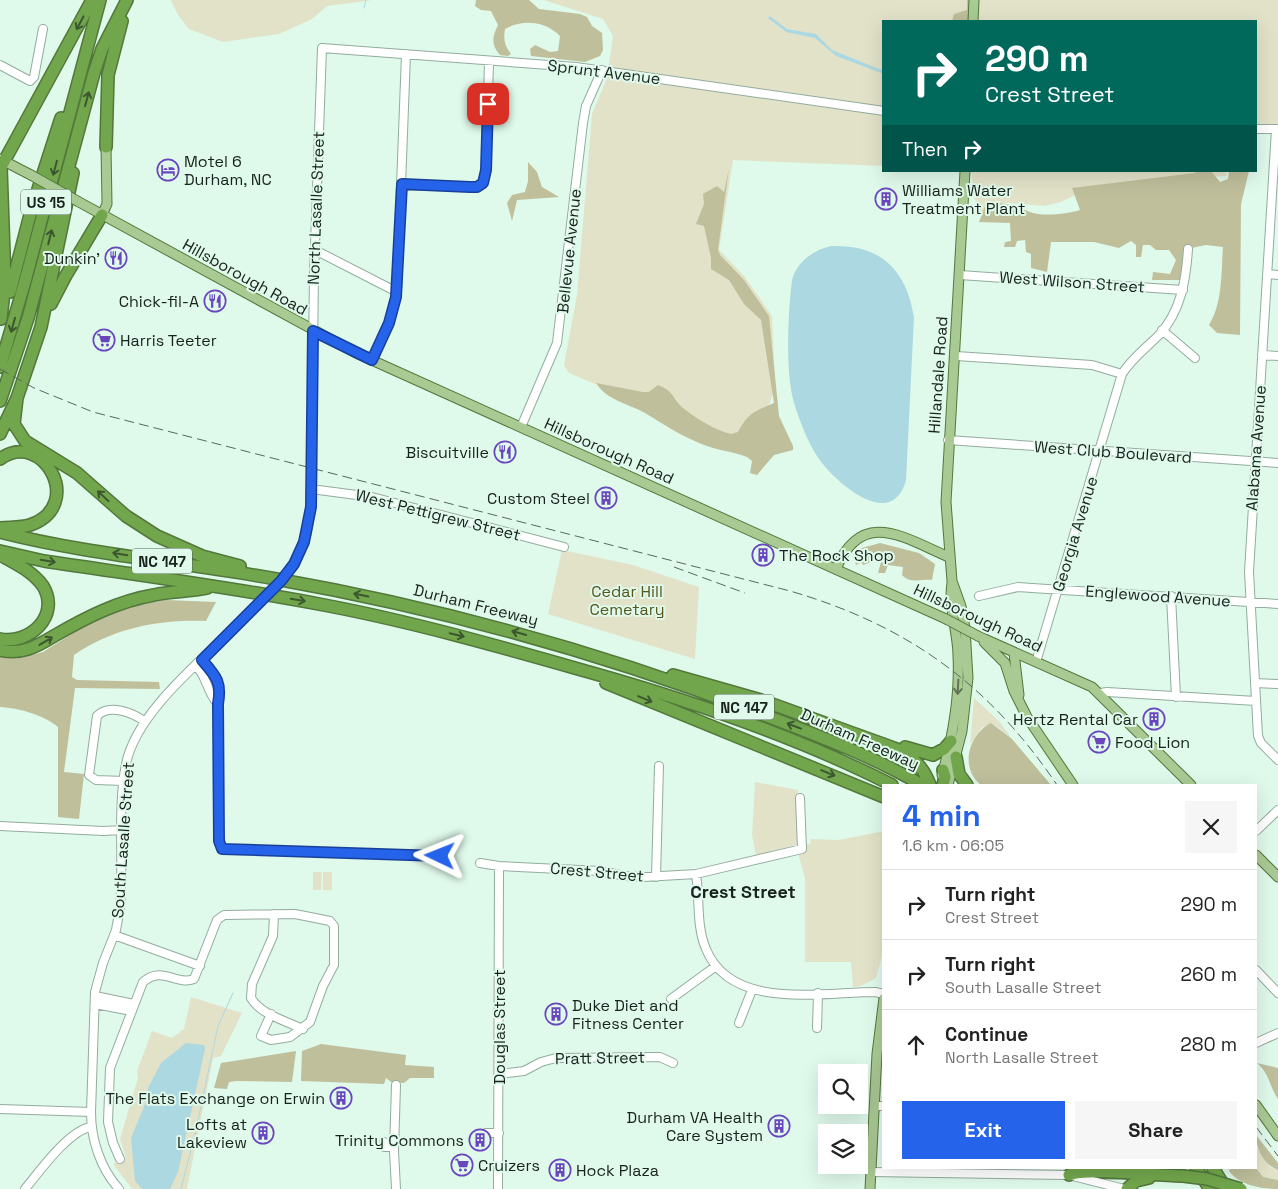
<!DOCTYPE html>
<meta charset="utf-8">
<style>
body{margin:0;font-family:"Space Grotesk",sans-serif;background:#f6f6f6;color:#222;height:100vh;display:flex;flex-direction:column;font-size:19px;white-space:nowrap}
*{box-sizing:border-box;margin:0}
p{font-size:16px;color:#767676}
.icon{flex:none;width:28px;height:28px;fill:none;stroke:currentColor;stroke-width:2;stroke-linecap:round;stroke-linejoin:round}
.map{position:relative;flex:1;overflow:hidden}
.sheet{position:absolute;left:882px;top:784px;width:375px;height:385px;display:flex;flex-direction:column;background:#fff;border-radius:0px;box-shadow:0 5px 20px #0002}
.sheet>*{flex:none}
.top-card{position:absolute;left:882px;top:20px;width:375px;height:152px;border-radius:0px;box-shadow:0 5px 20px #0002;background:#00695c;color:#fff;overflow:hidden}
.controls{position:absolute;left:818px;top:1064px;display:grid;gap:10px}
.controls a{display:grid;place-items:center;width:50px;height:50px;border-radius:0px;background:#fff;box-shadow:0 5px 20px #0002;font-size:25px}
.pin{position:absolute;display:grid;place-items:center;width:42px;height:42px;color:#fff;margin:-21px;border-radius:10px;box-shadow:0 2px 8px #0006}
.me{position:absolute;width:55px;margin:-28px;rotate:272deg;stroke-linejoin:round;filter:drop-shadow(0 0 4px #0008)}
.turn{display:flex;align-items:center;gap:18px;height:105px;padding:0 20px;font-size:22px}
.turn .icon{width:65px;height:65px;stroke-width:2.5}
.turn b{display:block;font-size:35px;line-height:42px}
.then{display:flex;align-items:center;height:48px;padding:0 20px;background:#0003;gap:10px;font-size:19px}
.round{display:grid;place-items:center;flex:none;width:52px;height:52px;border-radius:0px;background:#f6f6f6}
.summary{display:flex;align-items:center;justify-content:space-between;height:85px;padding:0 20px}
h1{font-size:30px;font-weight:700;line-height:38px;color:#2563eb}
.action{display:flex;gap:10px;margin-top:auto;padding:10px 20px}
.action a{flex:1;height:58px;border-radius:0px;background:#2563eb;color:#fff;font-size:20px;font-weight:700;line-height:58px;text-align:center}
.action a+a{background:#f6f6f6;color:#222}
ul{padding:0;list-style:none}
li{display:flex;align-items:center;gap:15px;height:70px;padding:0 20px;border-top:1px solid #e0e0e0}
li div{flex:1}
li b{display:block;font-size:19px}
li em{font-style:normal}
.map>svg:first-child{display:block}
.green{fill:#e2e2c9}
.forest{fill:#bfbf9c}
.water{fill:#acd8e2}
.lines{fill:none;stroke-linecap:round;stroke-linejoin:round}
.stream{stroke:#acd8e2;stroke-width:1}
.minor-casing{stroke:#93ac9e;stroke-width:10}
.major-casing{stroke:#52783b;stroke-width:11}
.highway-casing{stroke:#52783b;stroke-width:14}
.minor{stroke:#fff;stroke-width:8}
.major{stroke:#aaca94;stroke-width:9}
.highway{stroke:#72a64c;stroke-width:11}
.rail{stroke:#59685f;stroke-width:1;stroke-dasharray:10 5;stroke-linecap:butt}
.minor-bridge-casing{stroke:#93ac9e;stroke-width:10;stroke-linecap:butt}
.major-bridge-casing{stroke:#52783b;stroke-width:11;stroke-linecap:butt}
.highway-bridge-casing{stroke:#52783b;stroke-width:14;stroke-linecap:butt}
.minor-bridge{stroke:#fff;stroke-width:8}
.major-bridge{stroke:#aaca94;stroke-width:9}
.highway-bridge{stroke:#72a64c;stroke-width:11}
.oneway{stroke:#3c572f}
.oneway2{stroke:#617658}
.route-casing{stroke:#184099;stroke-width:12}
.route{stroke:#2563eb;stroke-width:9}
.labels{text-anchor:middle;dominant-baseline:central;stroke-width:4;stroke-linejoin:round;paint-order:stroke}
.shield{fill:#dff9ea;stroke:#54625a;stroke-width:1}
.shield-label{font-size:15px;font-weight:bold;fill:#18221c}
.street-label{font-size:16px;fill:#18221c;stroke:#dff9ea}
.poi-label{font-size:16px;fill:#18221c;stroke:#dff9ea;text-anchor:end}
.park-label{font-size:16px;fill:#58561d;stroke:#dff9ea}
.neighbourhood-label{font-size:18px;font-weight:bold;fill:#18221c;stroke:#dff9ea}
</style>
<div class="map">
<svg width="1278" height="1189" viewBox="0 0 1278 1189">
<rect width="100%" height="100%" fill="#dff9ea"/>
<path class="green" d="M171,0H372L327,6L312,19L279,34L223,42L189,29L178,15Z
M544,0H1278V126H1256V21H884V166L733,160L719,250L744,276L772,316L775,386L767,412L732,441L569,373L564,365L577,295L592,114L607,78L613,36L603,19Z
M971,171H1227L1226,176L1192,178L1088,189L1061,202L1045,206L1010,203L993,204L981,213L974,197Z
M562,550L633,565L699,587L695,659L548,614Z
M974,698L999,721L1012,739L995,725L982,727L970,745Z
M755,782L798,790L799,844H810L811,839L839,840L884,831V949L876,978L861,986L853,987L851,962H805V878L796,845L756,855L752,835Z
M313,872H322L321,890H313Z
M323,872H332V890H323Z
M191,997L242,1013L221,1056L213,1058L187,1189H132L113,1164L126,1158L120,1139L138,1078L137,1071L152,1031L172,1038L184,1029Z
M1256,1146L1270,1167L1278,1170V1180L1263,1177L1256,1168Z"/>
<path class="forest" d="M476,0H529L539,9L580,14L587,17L592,26L602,33L603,50L600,56L585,62L531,56L530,49L535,45L550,52L558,51L560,36C545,21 523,19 505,29C503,40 505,46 511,54L508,56L500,55C491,45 492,37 498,25L491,11L481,10L475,6Z
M967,0H971L970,21H952L954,14L967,10Z
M528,162L537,172L542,187L559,197L517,200L512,221L507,203L512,195L525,192L528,181Z
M729,168L718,250L720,255L744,280L769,316L779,416L793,446V450L774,455L757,475L750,473L752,461L747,457C732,451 714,450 699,443C680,435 663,424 645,413C629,404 606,400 596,383L643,392H649L658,385C674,391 672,398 683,408C695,418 715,430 731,434L738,432C748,413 755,411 774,403L761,320L744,304L729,280L711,269V258L704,226L696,224L704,204L703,194L717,186L724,192Z
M1196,171H1211L1220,182L1228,179L1229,171H1249L1241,204L1240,335L1217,333L1209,325C1223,302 1221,273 1223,247L1206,245L1191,248L1180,280H1152L1153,272L1170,274L1176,260L1169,250H1156L1150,245H1143L1141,257H1136V245L1131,241L1119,248L1094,242H1051L1047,272L1031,268V254L1026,252L1025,240L1017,241L1015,247H1004L1005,242L1011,241L1010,223L979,222L985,206C1001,199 1016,207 1030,212C1043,217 1067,214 1080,210L1072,188L1195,173Z
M880,543L919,553L935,564L932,580C922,579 910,584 902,575L903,567L888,565L885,573H878L882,558L875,555L871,562L863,565L861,562L856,565L853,554L862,548Z
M166,600L216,602L206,621C160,619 113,628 74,655L72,677L77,680L159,682L160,689L75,688L64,772L84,774L79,819L58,817V727C44,715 19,708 0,707V656L19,658L43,652L89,623L126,607Z
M991,723L1012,739L1051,785H981C959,768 969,734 991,723Z
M321,1044L406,1055L405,1065L434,1067V1078H410L404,1083L391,1082L386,1078L384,1084L301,1081L302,1051Z
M296,1051L292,1082L237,1081L229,1082L227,1089L214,1088L221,1063Z
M1257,1063L1278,1068V1099C1269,1086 1270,1074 1257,1063Z
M1256,1135L1278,1163V1170C1264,1165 1256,1149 1256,1135Z
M1230,1168H1256L1263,1177L1278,1180V1189C1261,1189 1239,1185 1229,1171Z"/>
<path class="water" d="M770,16L787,29L816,34L832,50L884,71V74L836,56L815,38L786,32L768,18Z
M831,246C881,244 906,270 914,317L906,480C892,532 836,483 819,459C808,443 800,422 794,403C785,372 788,313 792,280C797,262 813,250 831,246Z
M186,1043L204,1045L205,1049L178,1172L170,1189H142L135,1181L131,1138L148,1097V1088L161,1063Z"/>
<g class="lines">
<path class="stream" d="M364,8L366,0
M181,1189L194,1139L218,1026L233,993"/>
<g class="minor-casing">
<path id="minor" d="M0,65L30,81L34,77L43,29
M1256,129H1278
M1276,129L1249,572L1258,736L1261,743L1278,760
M401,185L470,187H477L483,183L486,170L489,61
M315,250L397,292
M1268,274L1278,275
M960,275L1183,290
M1162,330L1195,358
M1262,355L1278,356
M956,356L1092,365L1122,374
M372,360L389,323L397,292L406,54
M521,427L557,343L583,123L586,106L602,70
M948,440L1278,463
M311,489L372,497L564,547
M294,564L307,533L311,507L314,273L322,48L576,67L884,111
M979,596L1018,587L1032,588L1278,604
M1171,596L1176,697
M202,660C216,676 222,682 218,704L219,841L222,849L440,856
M1036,662L1122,374C1132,358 1146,348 1159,335C1181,311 1186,280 1188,249
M196,666C207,676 207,693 218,704
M1255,683L1278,684
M1100,693L1107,692L1256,701
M124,781L96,780L89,775L97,716C109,703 133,713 144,721
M0,826L103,831L123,830
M1256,831L1278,810
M480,863L499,866L600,871L625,876L644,877L696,874L802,849L800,798
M696,874C700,899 696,926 706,949C731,1011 822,992 875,992L884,994
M656,877L659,766
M274,914L273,936L252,984L251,998C260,1014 286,1021 303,1029
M114,935L200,966
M1256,970L1278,993
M95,996L134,1004
M671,999L716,966
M95,1004L132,1011
M739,1023L752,990
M817,1028L818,993
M1256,1043L1278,1033
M499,1074L524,1071L541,1062L556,1058L660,1057L673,1063
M874,1106H884
M0,1109L91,1112
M486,1133H499
M384,1142V1147H394
M120,1159L113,1143L108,1122L110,1068L143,982C163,965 175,986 194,979L217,920L224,915L295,914L330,921L334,926V965L323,986L310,1022L290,1037L271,1040L261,1036L271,1014
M871,1172L1069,1175L1124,1189
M25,1189C39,1172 69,1130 91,1127
M119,1189C100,1168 91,1139 91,1112L95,992L103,963L116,930L120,908C124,861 117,809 126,764C137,708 213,652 252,610
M396,1189L394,1151L396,1085
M498,1189L499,866"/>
</g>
<g class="major-casing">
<path id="major" d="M973,21L974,0
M0,159L31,175
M79,202L356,353L946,619
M102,215L107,204L106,147
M836,569C862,507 904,538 949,557
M978,636L1092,687L1191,785
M984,642L1005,663L1014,691L1027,717L1073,785
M1014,653L1019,695
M942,775C953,736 960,697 958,656C958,632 948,607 952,583
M948,785L962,731L968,678L965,628L961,606L952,581L946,502L965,171
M1256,855L1278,877
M1256,1105L1278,1136
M870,1189L877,1054L884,998"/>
</g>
<g class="highway-casing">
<path id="highway" d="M106,147L108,75L122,21
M10,292L31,211L61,118
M51,304L65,277L102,215
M1,319L5,282L1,167L92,0
M0,367L24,285L100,0
M17,398L14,424L25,441L77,473L126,516L157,536L202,556L240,566
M0,401L28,318L94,73L102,49L127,0
M0,434L17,398L41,327L73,173
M0,459C43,428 86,506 30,525C21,528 10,527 0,528
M0,532C90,555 184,562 276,579C440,608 599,652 754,711C811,733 869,754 922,785
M0,551L44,561C137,575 231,587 324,605C414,622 501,647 589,672C692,701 796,736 892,785
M0,639C29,645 61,616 43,586C33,572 17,564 2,556
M0,650C21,655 36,647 54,636C85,618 118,601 154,595C172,591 190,592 207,588
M673,675L761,700L894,748C912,756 923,766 930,785
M606,683L884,797
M905,747L933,755L944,749L951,741
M956,757L959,774L967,785
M943,785L945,777L943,770
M1196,1168L1210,1189
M1213,1168L1226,1189
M1069,1175C1086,1167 1160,1176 1183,1176
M1127,1189L1136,1181L1149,1178"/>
</g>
<use href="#minor" class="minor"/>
<use href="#major" class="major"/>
<use href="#highway" class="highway"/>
<path class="rail" d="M0,369L34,388L93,412L790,591C907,625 989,684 1057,785
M674,567L745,593
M1256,1127L1278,1156"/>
<g class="minor-bridge-casing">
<path id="minor-bridge" d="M252,610L281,581L294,564"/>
</g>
<g class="major-bridge-casing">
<path id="major-bridge" d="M31,175L79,202
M946,619L978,636"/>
</g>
<g class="highway-bridge-casing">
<path id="highway-bridge" d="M1183,1176L1207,1179L1241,1189"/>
</g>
<use href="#minor-bridge" class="minor-bridge"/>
<use href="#major-bridge" class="major-bridge"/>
<use href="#highway-bridge" class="highway-bridge"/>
</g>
<defs><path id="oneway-shaft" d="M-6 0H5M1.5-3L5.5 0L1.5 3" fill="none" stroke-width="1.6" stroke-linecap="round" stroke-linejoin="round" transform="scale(1.25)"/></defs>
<g class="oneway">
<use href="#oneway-shaft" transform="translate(80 23) rotate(118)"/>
<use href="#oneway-shaft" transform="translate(87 99) rotate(-75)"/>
<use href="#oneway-shaft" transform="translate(55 168) rotate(105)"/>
<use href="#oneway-shaft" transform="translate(50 237) rotate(-76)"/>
<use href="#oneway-shaft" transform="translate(13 325) rotate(106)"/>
<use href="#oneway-shaft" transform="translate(103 496) rotate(-137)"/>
<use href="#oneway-shaft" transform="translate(120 554) rotate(-171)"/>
<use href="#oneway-shaft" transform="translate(48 561) rotate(10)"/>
<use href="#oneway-shaft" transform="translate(361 595) rotate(-168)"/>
<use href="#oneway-shaft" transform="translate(298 600) rotate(10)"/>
<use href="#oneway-shaft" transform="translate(519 633) rotate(-164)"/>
<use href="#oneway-shaft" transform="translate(457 635) rotate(14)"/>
<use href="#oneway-shaft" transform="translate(46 641) rotate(-31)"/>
<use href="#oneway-shaft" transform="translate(645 699) rotate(22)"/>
<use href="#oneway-shaft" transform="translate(794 726) rotate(-159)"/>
<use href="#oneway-shaft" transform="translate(828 773) rotate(22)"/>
</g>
<use class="oneway2" href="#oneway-shaft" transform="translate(958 687) rotate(93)"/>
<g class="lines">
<g class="route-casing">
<path id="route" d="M440,856L222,849L219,841L218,704C222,682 216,676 202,660L281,581L294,564L304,542L311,507L313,331L372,360L389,323L396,297L402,184L470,187H477L483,183L486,170L488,104"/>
</g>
<use href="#route" class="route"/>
</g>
<defs>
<g id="hotel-ring" transform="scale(1.125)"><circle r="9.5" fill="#dff9ea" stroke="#6946be" stroke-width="1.5"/><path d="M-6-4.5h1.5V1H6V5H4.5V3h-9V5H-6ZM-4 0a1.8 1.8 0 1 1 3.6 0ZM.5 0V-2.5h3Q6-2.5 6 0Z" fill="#6946be"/></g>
<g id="building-ring" transform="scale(1.125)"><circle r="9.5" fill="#dff9ea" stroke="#6946be" stroke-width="1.5"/><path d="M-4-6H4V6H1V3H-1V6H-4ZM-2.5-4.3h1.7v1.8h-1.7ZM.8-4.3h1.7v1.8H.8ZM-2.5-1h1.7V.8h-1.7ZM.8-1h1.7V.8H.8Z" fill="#6946be"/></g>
<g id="restaurant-ring" transform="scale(1.125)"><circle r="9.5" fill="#dff9ea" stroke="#6946be" stroke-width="1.5"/><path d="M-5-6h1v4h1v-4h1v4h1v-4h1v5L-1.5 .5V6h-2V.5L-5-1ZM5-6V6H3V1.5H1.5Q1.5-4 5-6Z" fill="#6946be"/></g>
<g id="supermarket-ring" transform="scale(1.125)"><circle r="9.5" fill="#dff9ea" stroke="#6946be" stroke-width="1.5"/><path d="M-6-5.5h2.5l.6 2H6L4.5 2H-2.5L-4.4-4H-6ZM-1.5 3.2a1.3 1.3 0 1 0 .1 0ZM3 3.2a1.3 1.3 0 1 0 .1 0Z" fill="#6946be"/></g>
</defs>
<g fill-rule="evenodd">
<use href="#hotel-ring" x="168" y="170"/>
<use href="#building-ring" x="886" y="199"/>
<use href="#restaurant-ring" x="116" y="258"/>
<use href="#restaurant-ring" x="215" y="301"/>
<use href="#supermarket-ring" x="104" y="340"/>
<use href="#restaurant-ring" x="505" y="452"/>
<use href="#building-ring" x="606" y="498"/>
<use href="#building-ring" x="763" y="555"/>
<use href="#building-ring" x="1154" y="719"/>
<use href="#supermarket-ring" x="1099" y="742"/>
<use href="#building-ring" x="556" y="1014"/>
<use href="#building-ring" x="341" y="1098"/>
<use href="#building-ring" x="779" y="1126"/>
<use href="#building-ring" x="263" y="1133"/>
<use href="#building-ring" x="480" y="1140"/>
<use href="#supermarket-ring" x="462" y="1165"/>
<use href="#building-ring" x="560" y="1170"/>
</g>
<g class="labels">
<g class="shield">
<rect x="21" y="189.5" width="50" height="25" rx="4"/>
<rect x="132" y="548.5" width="60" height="25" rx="4"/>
<rect x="714" y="694.5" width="60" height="25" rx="4"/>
</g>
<g class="shield-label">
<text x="46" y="202">US 15</text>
<text x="162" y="561">NC 147</text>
<text x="744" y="707">NC 147</text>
</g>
<g class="street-label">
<text transform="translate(604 72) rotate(7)">Sprunt Avenue</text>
<text transform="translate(316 208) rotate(-88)">North Lasalle Street</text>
<text transform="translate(569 251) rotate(-84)">Bellevue Avenue</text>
<text transform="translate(245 277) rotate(29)">Hillsborough Road</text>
<text transform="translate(1072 282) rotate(4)">West Wilson Street</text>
<text transform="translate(938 375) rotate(-86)">Hillandale Road</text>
<text transform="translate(1256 448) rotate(-86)">Alabama Avenue</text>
<text transform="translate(609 451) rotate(24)">Hillsborough Road</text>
<text transform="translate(1113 452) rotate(4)">West Club Boulevard</text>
<text transform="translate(438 515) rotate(14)">West Pettigrew Street</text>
<text transform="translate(1075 534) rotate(-73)">Georgia Avenue</text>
<text transform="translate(1158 596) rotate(4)">Englewood Avenue</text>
<text transform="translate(476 605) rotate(14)">Durham Freeway</text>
<text transform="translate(978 618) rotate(25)">Hillsborough Road</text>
<text transform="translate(860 739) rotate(24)">Durham Freeway</text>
<text transform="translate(123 840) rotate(-86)">South Lasalle Street</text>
<text transform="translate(597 872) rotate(5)">Crest Street</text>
<text transform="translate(499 1027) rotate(-90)">Douglas Street</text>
<text transform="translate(600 1058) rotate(-1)">Pratt Street</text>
</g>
<g class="poi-label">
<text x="184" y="161" text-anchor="start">Motel 6<tspan x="184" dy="18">Durham, NC</tspan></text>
<text x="902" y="190" text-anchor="start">Williams Water<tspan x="902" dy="18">Treatment Plant</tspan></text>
<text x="100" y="258">Dunkin'</text>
<text x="199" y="301">Chick-fil-A</text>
<text x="120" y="340" text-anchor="start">Harris Teeter</text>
<text x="489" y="452">Biscuitville</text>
<text x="590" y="498">Custom Steel</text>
<text x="779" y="555" text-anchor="start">The Rock Shop</text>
<text x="1138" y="719">Hertz Rental Car</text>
<text x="1115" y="742" text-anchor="start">Food Lion</text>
<text x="572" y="1005" text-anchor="start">Duke Diet and<tspan x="572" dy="18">Fitness Center</tspan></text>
<text x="325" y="1098">The Flats Exchange on Erwin</text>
<text x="763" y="1117">Durham VA Health<tspan x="763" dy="18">Care System</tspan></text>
<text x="247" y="1124">Lofts at<tspan x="247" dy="18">Lakeview</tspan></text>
<text x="464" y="1140">Trinity Commons</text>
<text x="478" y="1165" text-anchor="start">Cruizers</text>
<text x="576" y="1170" text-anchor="start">Hock Plaza</text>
</g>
<g class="park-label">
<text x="627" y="591">Cedar Hill<tspan x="627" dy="18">Cemetary</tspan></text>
</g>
<g class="neighbourhood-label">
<text x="743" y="891">Crest Street</text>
</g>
</g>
</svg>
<div class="controls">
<a><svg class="icon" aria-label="search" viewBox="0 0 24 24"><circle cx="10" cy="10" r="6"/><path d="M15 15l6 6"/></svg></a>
<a><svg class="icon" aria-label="layers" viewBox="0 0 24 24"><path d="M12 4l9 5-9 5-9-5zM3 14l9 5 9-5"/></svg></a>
</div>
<div class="pin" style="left:488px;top:104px;background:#d93025"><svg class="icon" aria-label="arrive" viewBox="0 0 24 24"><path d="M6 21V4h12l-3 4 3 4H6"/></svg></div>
<svg class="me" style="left:440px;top:856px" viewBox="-20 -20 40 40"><path d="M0-17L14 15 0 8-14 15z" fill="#2563eb" stroke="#fff" stroke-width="4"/></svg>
<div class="top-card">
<div class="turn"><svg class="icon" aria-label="right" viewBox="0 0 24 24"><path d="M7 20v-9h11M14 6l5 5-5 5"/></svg><div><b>290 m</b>Crest Street</div></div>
<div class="then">Then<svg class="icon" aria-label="right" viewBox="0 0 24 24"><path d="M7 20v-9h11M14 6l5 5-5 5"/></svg></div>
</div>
<section class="sheet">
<div class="summary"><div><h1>4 min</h1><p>1.6 km · 06:05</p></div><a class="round"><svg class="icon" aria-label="close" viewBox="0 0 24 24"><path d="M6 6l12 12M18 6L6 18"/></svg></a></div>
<ul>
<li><svg class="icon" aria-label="right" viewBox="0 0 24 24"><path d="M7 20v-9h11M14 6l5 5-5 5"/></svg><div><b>Turn right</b><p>Crest Street</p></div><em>290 m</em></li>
<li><svg class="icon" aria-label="right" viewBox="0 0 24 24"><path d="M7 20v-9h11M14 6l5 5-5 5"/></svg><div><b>Turn right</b><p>South Lasalle Street</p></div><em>260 m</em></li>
<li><svg class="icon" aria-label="ahead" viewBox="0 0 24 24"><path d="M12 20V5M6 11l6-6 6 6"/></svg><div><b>Continue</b><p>North Lasalle Street</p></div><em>280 m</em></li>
</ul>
<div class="action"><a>Exit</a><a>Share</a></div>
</section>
</div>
